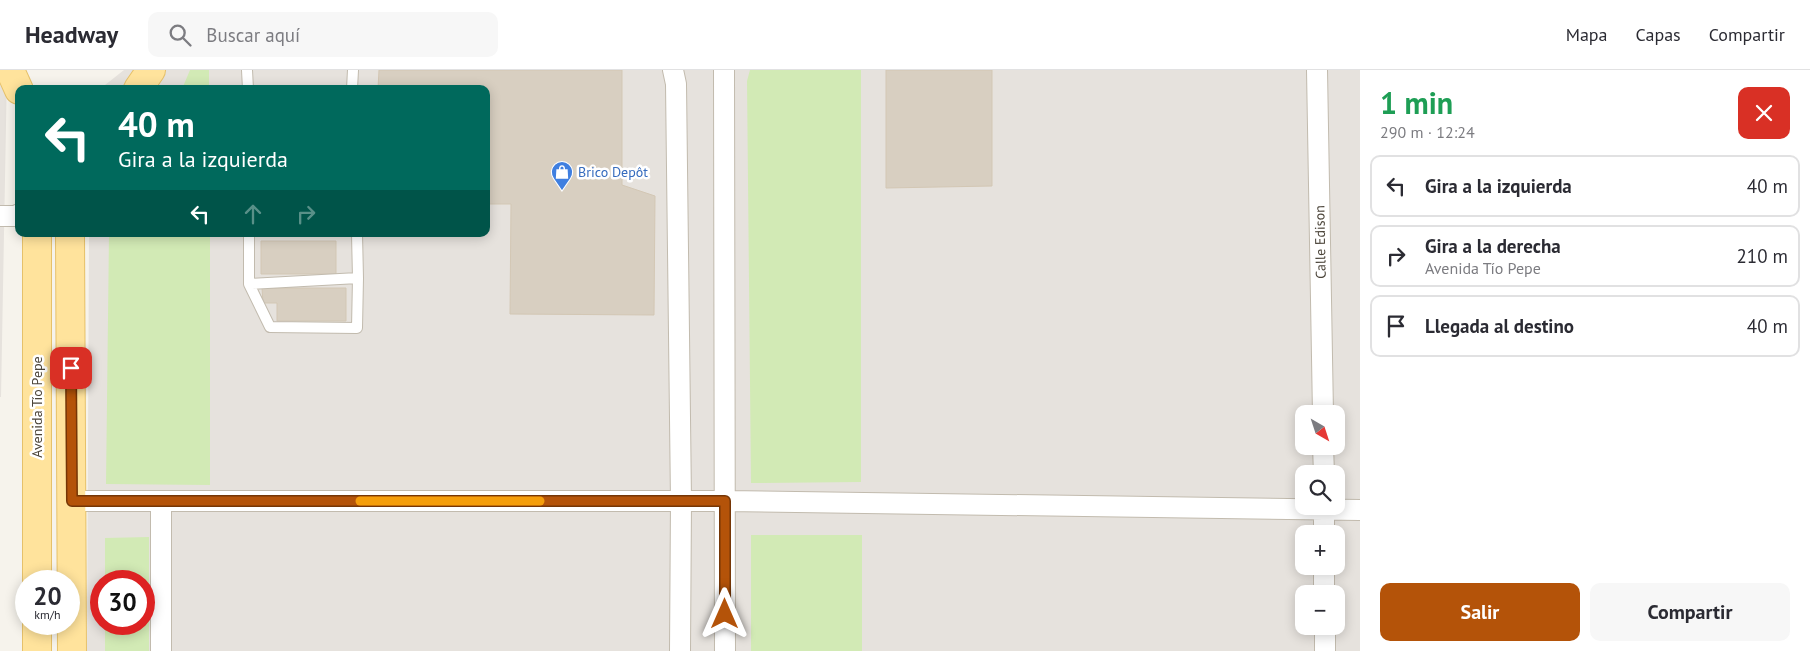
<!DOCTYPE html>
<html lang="es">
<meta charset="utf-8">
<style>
body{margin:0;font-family:"PT Sans",sans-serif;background:#f7f7f7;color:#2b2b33;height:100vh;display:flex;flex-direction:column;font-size:19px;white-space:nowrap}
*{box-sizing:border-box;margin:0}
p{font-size:16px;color:#7c7c81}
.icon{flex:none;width:28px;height:28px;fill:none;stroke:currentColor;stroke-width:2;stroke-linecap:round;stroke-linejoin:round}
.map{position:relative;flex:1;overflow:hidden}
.drawer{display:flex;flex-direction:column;background:#fff;width:450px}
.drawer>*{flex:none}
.top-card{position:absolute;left:15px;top:15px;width:475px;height:152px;border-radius:10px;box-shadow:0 2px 12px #0003;background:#00695c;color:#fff;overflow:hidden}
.needle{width:32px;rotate:141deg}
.tools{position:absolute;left:1295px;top:335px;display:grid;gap:10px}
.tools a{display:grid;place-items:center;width:50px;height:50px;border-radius:10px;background:#fff;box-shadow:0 2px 12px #0003;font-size:25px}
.speed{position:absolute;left:15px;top:500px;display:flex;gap:10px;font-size:25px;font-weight:700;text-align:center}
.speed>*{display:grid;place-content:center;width:65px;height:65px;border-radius:50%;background:#fff;box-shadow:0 2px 12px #0003;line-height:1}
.speed small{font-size:12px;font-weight:400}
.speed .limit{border:8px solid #d22;background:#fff;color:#111}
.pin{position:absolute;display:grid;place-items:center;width:42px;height:42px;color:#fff;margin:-21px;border-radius:10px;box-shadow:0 2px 8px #0006}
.me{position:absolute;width:55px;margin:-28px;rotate:0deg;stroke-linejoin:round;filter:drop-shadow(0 0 4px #0008)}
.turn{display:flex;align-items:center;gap:18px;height:105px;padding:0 20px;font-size:22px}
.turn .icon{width:65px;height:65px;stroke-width:2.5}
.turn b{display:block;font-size:35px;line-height:42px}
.lanes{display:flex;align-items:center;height:48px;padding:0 20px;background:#0003;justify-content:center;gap:25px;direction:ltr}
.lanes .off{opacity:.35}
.round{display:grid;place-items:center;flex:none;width:52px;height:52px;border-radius:10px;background:#f7f7f7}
.headline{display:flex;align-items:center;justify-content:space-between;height:85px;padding:0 20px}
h1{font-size:30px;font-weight:700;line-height:38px;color:#1e9e55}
.primary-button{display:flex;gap:10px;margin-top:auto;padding:10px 20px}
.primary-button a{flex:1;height:58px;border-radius:10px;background:#b45309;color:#fff;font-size:20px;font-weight:700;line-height:58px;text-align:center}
.primary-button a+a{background:#f7f7f7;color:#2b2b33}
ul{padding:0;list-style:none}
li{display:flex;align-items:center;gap:15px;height:62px;margin:0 10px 8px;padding:0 10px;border:2px solid #e1e1e2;border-radius:10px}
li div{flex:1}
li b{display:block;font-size:19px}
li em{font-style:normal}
header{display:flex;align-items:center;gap:30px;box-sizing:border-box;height:70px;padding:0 25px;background:#fff;border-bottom:1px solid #e1e1e2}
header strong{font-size:24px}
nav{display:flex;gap:28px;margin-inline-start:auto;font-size:18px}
.search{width:350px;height:45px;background:#f7f7f7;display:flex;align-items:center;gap:12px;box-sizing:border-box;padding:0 18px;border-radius:10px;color:#7c7c81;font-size:19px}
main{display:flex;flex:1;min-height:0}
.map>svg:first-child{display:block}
.industrial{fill:#e6e2dd;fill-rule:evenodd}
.green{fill:#d2eab5}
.building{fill:#d8cfc1;stroke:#d3c7b4}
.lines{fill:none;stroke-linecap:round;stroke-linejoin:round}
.lane-casing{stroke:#c2bbae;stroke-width:12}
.street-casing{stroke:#c2bbae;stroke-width:22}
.primary-casing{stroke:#e6c16a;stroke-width:30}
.lane{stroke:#fff;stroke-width:10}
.street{stroke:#fff;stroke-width:20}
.primary{stroke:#ffe39c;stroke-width:28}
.route-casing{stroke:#753606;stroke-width:12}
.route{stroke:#b45309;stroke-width:9}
.slow{stroke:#f59e0b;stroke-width:9}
.labels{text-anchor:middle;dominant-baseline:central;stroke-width:5;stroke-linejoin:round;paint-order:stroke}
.shop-label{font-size:14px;fill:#366cbe;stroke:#fff;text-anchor:start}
.street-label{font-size:14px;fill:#4b4439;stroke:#fff}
</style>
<header>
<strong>Headway</strong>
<div class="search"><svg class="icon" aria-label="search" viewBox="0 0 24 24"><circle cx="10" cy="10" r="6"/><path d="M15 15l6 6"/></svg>Buscar aquí</div>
<nav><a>Mapa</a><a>Capas</a><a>Compartir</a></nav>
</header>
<main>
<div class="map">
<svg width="1360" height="581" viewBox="0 0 1360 581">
<rect width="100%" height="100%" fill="#f6f3ec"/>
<path class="industrial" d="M0,0H7L1,327H0Z
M124,0H1360V581H87L89,164H486V19H95L105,15ZM1304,344H1336V376H1304ZM1304,404H1336V436H1304ZM1304,464H1336V496H1304ZM101,511H144V554H101ZM1304,524H1336V556H1304Z"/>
<path class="green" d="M190,0H209V19H182Z
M750,0H861V412L751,413L747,11Z
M109,164H210V415L106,414Z
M751,465H862V581H751Z
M149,467V581H105V554H144V511H105V468Z"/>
<path class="building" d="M379,0H622V115L655,126L654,245L510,244L511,134H486V19H378Z
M886,0H992V116L886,118Z
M261,171H336V204H261Z
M262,218H346V251H277V233H263Z"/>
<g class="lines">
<g class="lane-casing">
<path id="lane" d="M247,0L248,19
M352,19L353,0
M249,164V214L358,208L357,164
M249,214L270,257L357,258L358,208"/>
</g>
<g class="street-casing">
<path id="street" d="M673,0L676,14L681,431L680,581
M724,0L725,581
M1317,0L1323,344
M0,146H16L19,144
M1323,376L1324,404
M72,431H725L1360,440
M1324,436V464
M1324,496V524
M1325,556V581
M161,581V431"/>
</g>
<g class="primary-casing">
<path id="primary" d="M10,0L19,20
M138,19L151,0
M37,164V511
M70,164L72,581
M37,554V581"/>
</g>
<use href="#lane" class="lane"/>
<use href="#street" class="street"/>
<use href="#primary" class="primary"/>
</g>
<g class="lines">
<g class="route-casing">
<path id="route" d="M71,298L72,431H725V544"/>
</g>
<use href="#route" class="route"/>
<path class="slow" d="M360,431H540"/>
</g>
<defs>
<g id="shop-pin" transform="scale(1.125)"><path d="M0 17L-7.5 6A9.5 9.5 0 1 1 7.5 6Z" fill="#3f7fe0" stroke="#fff"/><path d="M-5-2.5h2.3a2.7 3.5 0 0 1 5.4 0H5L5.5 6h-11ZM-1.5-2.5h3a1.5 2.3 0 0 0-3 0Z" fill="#fff"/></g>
</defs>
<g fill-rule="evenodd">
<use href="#shop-pin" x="562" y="102"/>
</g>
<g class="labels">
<g class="shop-label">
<text x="578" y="102">Brico Depôt</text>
</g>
<g class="street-label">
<text transform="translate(1320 172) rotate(-91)">Calle Edison</text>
<text transform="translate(37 337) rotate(-90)">Avenida Tío Pepe</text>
</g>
</g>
</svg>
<div class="tools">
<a><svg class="needle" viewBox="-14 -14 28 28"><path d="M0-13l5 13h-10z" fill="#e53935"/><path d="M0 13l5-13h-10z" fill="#7c7c81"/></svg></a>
<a><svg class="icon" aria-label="search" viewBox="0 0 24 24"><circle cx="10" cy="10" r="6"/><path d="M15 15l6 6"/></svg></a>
<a>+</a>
<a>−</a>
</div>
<div class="speed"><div>20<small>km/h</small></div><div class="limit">30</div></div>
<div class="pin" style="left:71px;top:298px;background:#d93025"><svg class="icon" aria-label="arrive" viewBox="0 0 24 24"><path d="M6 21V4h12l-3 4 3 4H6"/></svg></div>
<svg class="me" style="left:725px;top:544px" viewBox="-20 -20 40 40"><path d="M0-17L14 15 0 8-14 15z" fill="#b45309" stroke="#fff" stroke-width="4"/></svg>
<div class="top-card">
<div class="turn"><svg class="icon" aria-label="left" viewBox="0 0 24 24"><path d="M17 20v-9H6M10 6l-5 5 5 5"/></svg><div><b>40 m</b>Gira a la izquierda</div></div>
<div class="lanes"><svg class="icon" aria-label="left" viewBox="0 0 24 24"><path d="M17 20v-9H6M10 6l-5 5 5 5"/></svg><svg class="icon off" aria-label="ahead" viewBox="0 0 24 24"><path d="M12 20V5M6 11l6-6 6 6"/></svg><svg class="icon off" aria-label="right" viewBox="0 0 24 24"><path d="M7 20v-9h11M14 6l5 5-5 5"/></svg></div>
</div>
</div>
<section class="drawer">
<div class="headline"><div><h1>1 min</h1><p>290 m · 12:24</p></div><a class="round" style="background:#d93025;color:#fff"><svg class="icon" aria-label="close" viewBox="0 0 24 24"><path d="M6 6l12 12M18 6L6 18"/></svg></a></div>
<ul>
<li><svg class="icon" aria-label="left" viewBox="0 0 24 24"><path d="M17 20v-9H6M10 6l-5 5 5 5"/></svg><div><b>Gira a la izquierda</b></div><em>40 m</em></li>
<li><svg class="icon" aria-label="right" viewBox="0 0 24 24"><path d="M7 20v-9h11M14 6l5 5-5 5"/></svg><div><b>Gira a la derecha</b><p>Avenida Tío Pepe</p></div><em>210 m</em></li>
<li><svg class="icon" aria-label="arrive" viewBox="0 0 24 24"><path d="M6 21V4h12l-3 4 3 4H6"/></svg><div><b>Llegada al destino</b></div><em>40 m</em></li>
</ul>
<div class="primary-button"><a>Salir</a><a>Compartir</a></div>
</section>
</main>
